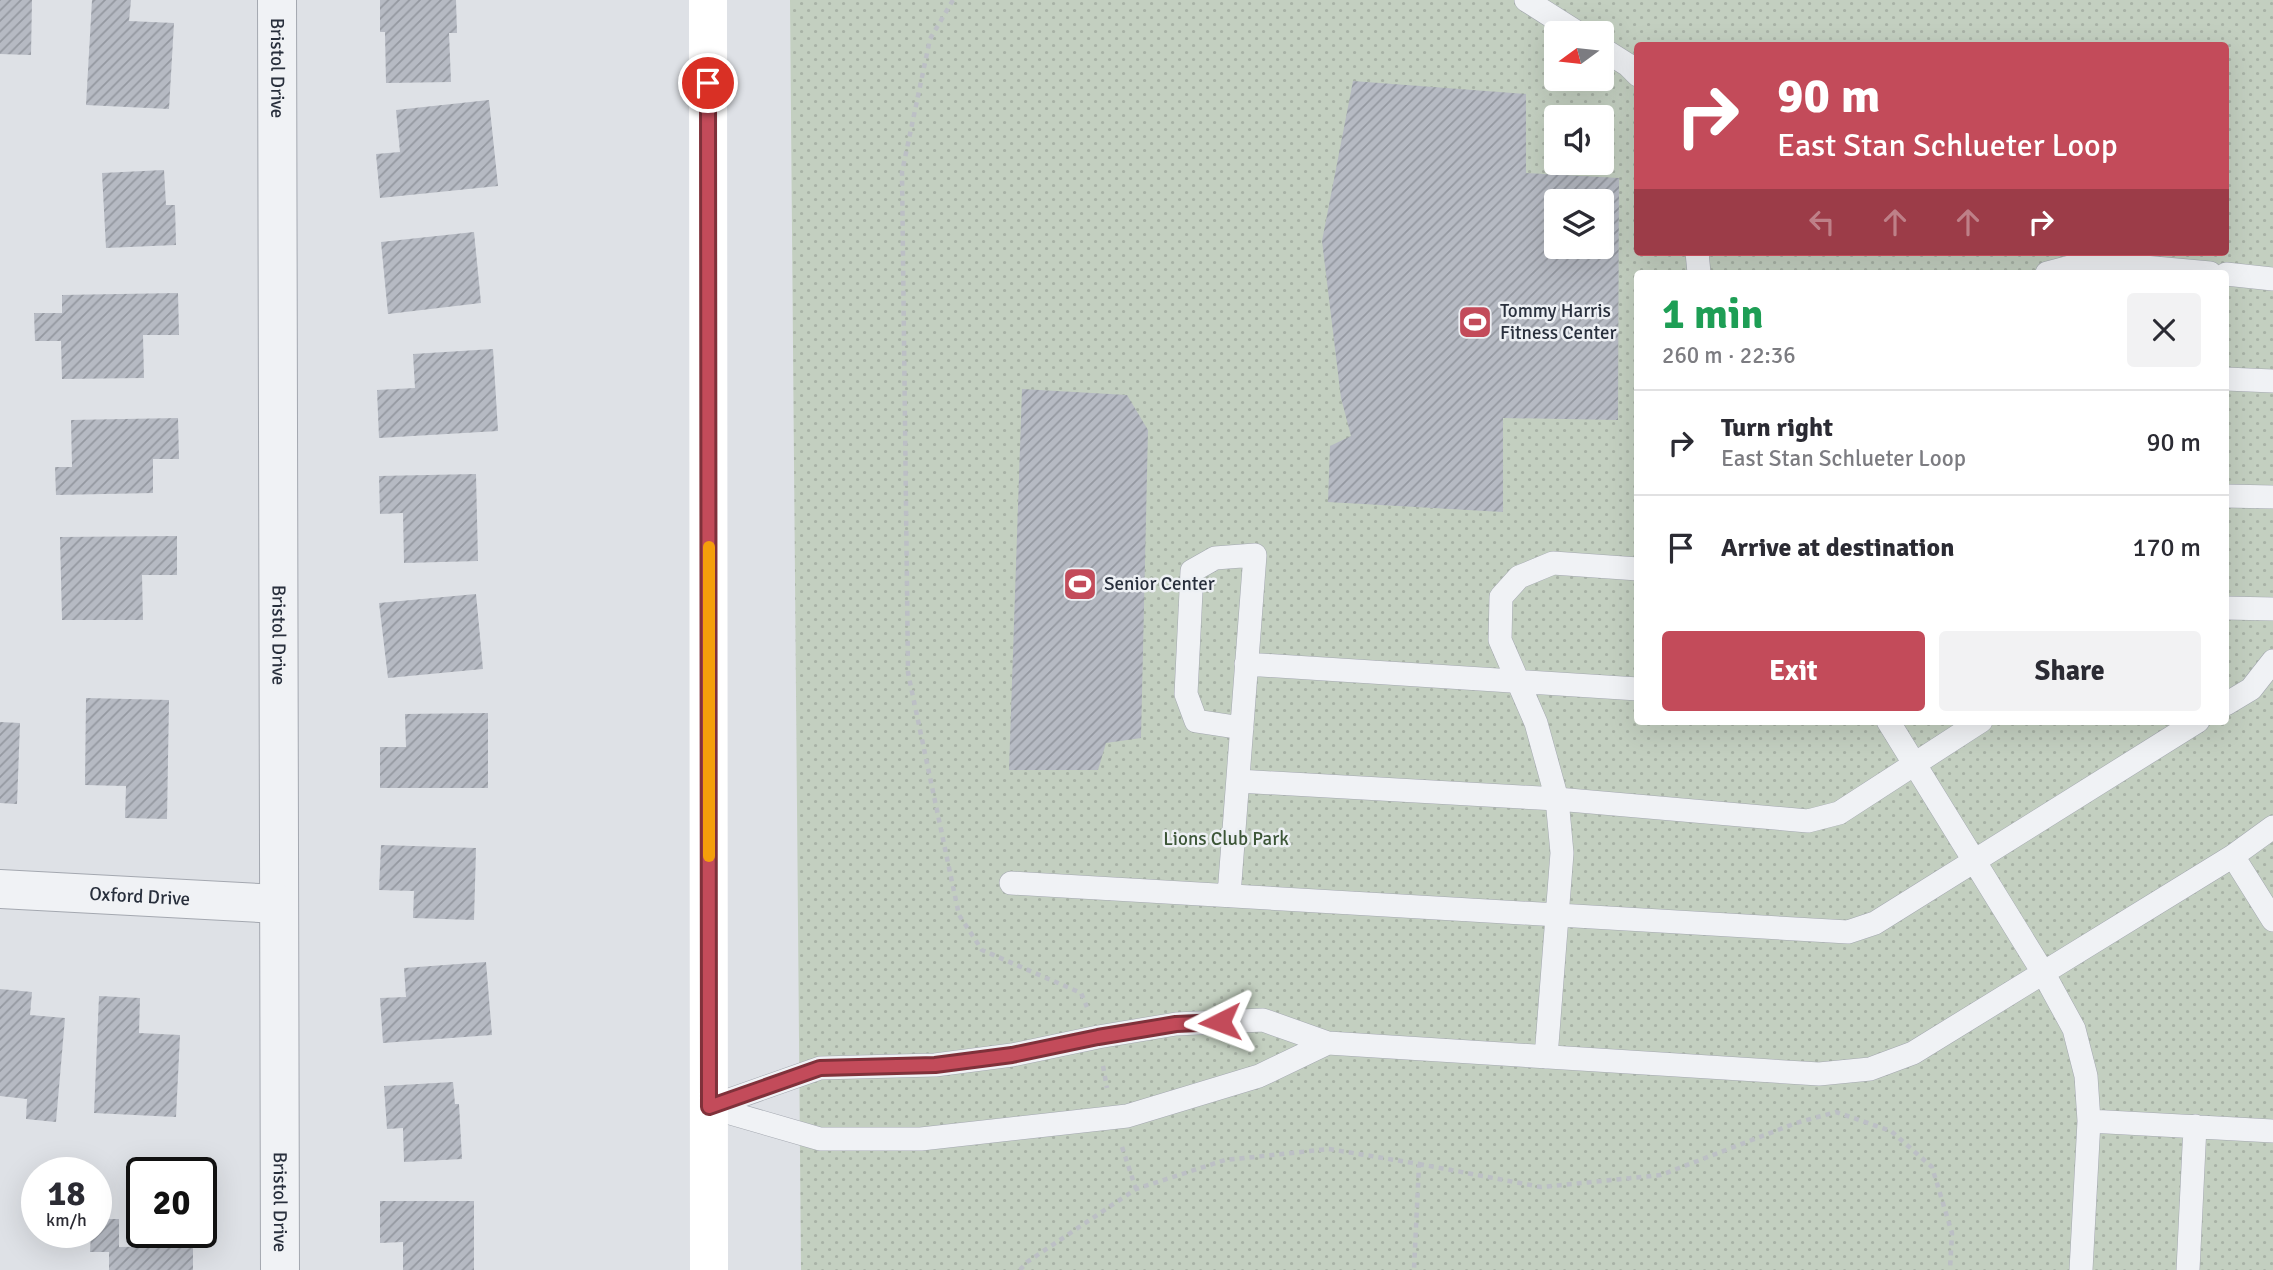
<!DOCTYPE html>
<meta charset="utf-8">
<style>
body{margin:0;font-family:Signika,sans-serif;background:#f2f2f3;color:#2b2b33;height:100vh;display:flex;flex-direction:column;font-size:26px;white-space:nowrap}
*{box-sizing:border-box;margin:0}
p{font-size:23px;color:#7c7c81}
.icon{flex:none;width:38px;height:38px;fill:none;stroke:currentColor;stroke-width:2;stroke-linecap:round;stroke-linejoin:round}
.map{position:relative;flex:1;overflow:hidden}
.drawer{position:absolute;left:1634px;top:270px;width:595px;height:455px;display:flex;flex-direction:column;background:#fff;border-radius:7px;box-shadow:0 7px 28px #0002}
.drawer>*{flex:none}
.guide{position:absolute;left:1634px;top:42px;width:595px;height:214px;border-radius:7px;box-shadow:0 7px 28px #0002;background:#c34b5a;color:#fff;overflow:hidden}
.needle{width:46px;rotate:255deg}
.tools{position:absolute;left:1544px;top:21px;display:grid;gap:14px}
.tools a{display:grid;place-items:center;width:70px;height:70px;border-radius:7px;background:#fff;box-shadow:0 7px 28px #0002;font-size:35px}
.speed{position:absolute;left:21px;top:1157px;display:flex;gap:14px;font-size:35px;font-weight:700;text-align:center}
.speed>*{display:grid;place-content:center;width:91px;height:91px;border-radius:50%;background:#fff;box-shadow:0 7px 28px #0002;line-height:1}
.speed small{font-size:18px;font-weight:400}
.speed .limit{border:4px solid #111;border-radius:10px;background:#fff;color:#111}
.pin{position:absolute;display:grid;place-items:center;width:60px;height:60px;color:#fff;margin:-30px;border:4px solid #fff;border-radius:50%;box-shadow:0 2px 7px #0007}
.me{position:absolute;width:77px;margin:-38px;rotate:267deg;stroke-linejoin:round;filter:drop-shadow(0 0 5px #0008)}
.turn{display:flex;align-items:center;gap:24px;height:147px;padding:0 28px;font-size:32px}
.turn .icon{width:91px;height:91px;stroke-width:2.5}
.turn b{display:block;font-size:49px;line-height:60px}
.lanes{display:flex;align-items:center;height:66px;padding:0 28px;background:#0003;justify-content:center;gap:35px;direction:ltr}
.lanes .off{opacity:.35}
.round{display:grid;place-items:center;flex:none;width:74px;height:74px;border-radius:7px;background:#f2f2f3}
.summary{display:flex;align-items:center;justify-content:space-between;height:119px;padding:0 28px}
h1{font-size:42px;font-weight:700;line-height:52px;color:#1e9e55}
.button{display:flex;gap:14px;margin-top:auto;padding:14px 28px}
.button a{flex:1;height:80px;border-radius:7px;background:#c34b5a;color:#fff;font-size:28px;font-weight:700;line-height:80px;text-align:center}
.button a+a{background:#f2f2f3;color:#2b2b33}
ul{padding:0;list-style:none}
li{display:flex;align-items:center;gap:21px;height:105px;padding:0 28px;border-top:2px solid #e1e1e2}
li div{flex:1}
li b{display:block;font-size:26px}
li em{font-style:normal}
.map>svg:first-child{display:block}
.grass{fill:url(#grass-dots);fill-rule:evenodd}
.building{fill:url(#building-hatch);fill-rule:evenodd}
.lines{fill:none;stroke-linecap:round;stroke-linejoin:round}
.lane-casing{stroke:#a4a8b0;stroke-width:24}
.street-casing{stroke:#a4a8b0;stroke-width:40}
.path{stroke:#bcbfc5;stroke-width:4.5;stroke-dasharray:5 5;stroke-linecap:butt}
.lane{stroke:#f0f2f5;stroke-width:23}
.street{stroke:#f0f2f5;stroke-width:38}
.secondary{stroke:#fff;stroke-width:38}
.route-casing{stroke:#7f313a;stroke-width:18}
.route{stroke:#c34b5a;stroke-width:12}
.slow{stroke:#f59e0b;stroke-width:12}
.labels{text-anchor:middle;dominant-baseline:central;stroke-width:5;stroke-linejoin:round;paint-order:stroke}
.street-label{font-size:19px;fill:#282f3c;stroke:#edf0f4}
.poi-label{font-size:19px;fill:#282f3c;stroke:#edf0f4;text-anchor:start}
.park-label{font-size:19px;fill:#3c5637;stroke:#edf0f4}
</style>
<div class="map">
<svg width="2273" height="1270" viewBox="0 0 2273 1270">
<defs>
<pattern id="grass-dots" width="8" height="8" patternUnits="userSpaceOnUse" patternTransform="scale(1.75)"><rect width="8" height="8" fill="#c3cfc0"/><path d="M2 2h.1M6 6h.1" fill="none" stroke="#a8b2a6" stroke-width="1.8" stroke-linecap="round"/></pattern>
<pattern id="building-hatch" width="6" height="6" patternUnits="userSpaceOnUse" patternTransform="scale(1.75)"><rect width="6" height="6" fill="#b6bac3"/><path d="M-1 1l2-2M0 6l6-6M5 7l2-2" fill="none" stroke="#9498a0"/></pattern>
</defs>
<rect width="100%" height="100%" fill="#dee1e6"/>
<path class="grass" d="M790,0H2273V1270H801ZM1556,33H1601V79H1556ZM1638,46H2226V252H1638ZM1556,117H1601V163H1556ZM1556,201H1601V247H1556ZM1638,273H2226V721H1638Z"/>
<path class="building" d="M0,0H32L31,55L0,54Z
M92,0H131L129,21L174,23L169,109L86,105Z
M380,0H456L457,33H449L451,82L386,83L385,32H380Z
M1353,81L1526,94V173L1619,178L1618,420L1503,418V512L1328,502L1330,446L1351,436L1341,398L1322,241ZM1556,201H1601V247H1556Z
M489,100L498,186L380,198L376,154L400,152L396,110Z
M164,170L166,205H175L176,245L106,248L102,173Z
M474,232L481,303L388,314L381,242Z
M178,293L179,335H143L144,378L62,379L61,341H35L34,313H62V295Z
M493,349L498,431L379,438L377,390L415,388L413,354Z
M1022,389L1127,395L1148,430L1141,738L1106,743L1098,770H1009Z
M178,418L179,459H153V493L56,495L55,467H72L71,420Z
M476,474L478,561L404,563L403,513L380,514L379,476Z
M177,536V575H142L143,620H62L60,537Z
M476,594L483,669L388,678L379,603Z
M86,698L169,700L167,819L125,818L126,786L85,785Z
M488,713V788H380V747H406L405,714Z
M0,722L20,723L17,804L0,803Z
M381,845L476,848L474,920L413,918L414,891L379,890Z
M486,962L492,1035L383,1043L380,998L406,997L404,968Z
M0,989L32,992L30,1015L65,1018L56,1122L26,1119L27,1099L0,1096Z
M99,996L140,998L139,1033L180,1035L176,1117L94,1113Z
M453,1082L455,1104H459L462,1159L404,1162L403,1128L387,1129L384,1086Z
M380,1201H474V1270H403V1242L380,1243Z
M96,1219H119V1247L193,1246V1270H109V1252H90L91,1232H96Z"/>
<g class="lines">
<g class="lane-casing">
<path id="lane" d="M1526,0L1578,33
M1601,48L1628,65L1638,75
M1697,252L1699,273
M2047,273L2089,262L2210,273
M2226,274L2273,279
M2226,379L2273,381
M2226,496L2273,497
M2226,608L2273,609
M1246,664L1638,689
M2226,704L2251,689L2273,661
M1888,721L2044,974L2074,1029L2086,1076L2089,1121L2081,1270
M1238,781L1557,799L1808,821L1839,813L1981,721
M2233,856L2273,920
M1011,883L1848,932L1875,923L2198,721
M1229,895L1255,555L1215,558L1192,571L1186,694L1196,721L1242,728
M1546,1057L1562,853L1557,799L1536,723L1500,640L1501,597L1519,577L1553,563L1638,569
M709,1107L820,1068L935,1065L1012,1055L1098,1037L1176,1024L1263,1020L1328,1043L1819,1074L1870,1069L1913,1053L2233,856L2273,827
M709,1107L820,1139H921L1127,1116L1259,1076L1328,1043
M2089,1121L2273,1131
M2188,1270L2195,1126"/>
</g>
<g class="street-casing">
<g id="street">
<path id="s1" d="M277,0L280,1270"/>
<path id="s2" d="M0,889L279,904"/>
</g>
</g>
<path class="path" d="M953,0L930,39L902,172L908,673L959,915L982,950L1081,993L1087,1007
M1103,1066L1107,1088
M1122,1147L1136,1189
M1419,1164L1541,1187L1661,1175L1796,1123L1836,1112L1891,1131L1932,1167L1952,1233L1950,1270
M1020,1270L1027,1262L1136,1189L1225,1160L1329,1149L1419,1164L1414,1270"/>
<use href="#lane" class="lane"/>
<use href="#street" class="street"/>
<path class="secondary" d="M708,0L709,1270"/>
</g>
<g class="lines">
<g class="route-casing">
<path id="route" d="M708,83L709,1107L820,1068L935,1065L1012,1055L1098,1037L1176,1024L1220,1022"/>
</g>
<use href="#route" class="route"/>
<path class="slow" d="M709,547V856"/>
</g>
<defs>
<g id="stadium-square" transform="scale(1.75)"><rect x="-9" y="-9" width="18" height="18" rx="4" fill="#c34b5a" stroke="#edf0f4"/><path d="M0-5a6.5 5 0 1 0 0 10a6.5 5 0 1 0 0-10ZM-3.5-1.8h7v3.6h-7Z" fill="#fff"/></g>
</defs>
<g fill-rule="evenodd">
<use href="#stadium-square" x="1475" y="322"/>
<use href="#stadium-square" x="1080" y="584"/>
</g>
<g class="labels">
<g class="street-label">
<text stroke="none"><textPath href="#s1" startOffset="68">Bristol Drive</textPath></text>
<text stroke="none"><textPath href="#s1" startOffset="635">Bristol Drive</textPath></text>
<text stroke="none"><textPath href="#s2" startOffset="140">Oxford Drive</textPath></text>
<text stroke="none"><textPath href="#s1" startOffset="1202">Bristol Drive</textPath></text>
</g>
<g class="poi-label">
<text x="1500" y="311">Tommy Harris<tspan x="1500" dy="22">Fitness Center</tspan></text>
<text x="1104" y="584">Senior Center</text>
</g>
<g class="park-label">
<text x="1226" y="839">Lions Club Park</text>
</g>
</g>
</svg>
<div class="tools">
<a><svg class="needle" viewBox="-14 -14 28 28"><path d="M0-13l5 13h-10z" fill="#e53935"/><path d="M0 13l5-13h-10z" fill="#7c7c81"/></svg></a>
<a><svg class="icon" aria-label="sound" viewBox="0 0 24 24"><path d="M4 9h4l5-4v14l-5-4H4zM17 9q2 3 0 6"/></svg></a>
<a><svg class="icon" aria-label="layers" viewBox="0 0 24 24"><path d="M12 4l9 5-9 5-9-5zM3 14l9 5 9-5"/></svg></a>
</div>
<div class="speed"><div>18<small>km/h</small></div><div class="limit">20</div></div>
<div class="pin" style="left:708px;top:83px;background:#d93025"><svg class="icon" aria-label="arrive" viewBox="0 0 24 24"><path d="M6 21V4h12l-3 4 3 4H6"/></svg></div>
<svg class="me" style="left:1220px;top:1022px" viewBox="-20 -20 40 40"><path d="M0-17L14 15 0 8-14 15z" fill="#c34b5a" stroke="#fff" stroke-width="4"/></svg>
<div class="guide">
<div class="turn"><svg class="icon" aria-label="right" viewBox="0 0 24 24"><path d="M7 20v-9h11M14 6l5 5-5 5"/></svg><div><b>90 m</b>East Stan Schlueter Loop</div></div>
<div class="lanes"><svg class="icon off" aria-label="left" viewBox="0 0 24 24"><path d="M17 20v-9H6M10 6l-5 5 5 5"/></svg><svg class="icon off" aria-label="ahead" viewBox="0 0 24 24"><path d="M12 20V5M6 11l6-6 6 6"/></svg><svg class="icon off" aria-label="ahead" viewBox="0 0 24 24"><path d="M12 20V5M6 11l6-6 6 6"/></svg><svg class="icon" aria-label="right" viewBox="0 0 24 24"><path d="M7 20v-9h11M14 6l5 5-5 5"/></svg></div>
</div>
<section class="drawer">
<div class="summary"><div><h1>1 min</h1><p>260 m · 22:36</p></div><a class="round"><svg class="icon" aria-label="close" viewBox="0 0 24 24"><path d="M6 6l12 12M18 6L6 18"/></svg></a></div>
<ul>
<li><svg class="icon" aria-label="right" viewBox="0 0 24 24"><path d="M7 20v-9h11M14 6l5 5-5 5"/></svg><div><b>Turn right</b><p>East Stan Schlueter Loop</p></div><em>90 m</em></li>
<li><svg class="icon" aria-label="arrive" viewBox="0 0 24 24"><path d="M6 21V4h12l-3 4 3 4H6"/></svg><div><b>Arrive at destination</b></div><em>170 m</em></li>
</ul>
<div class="button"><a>Exit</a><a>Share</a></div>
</section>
</div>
